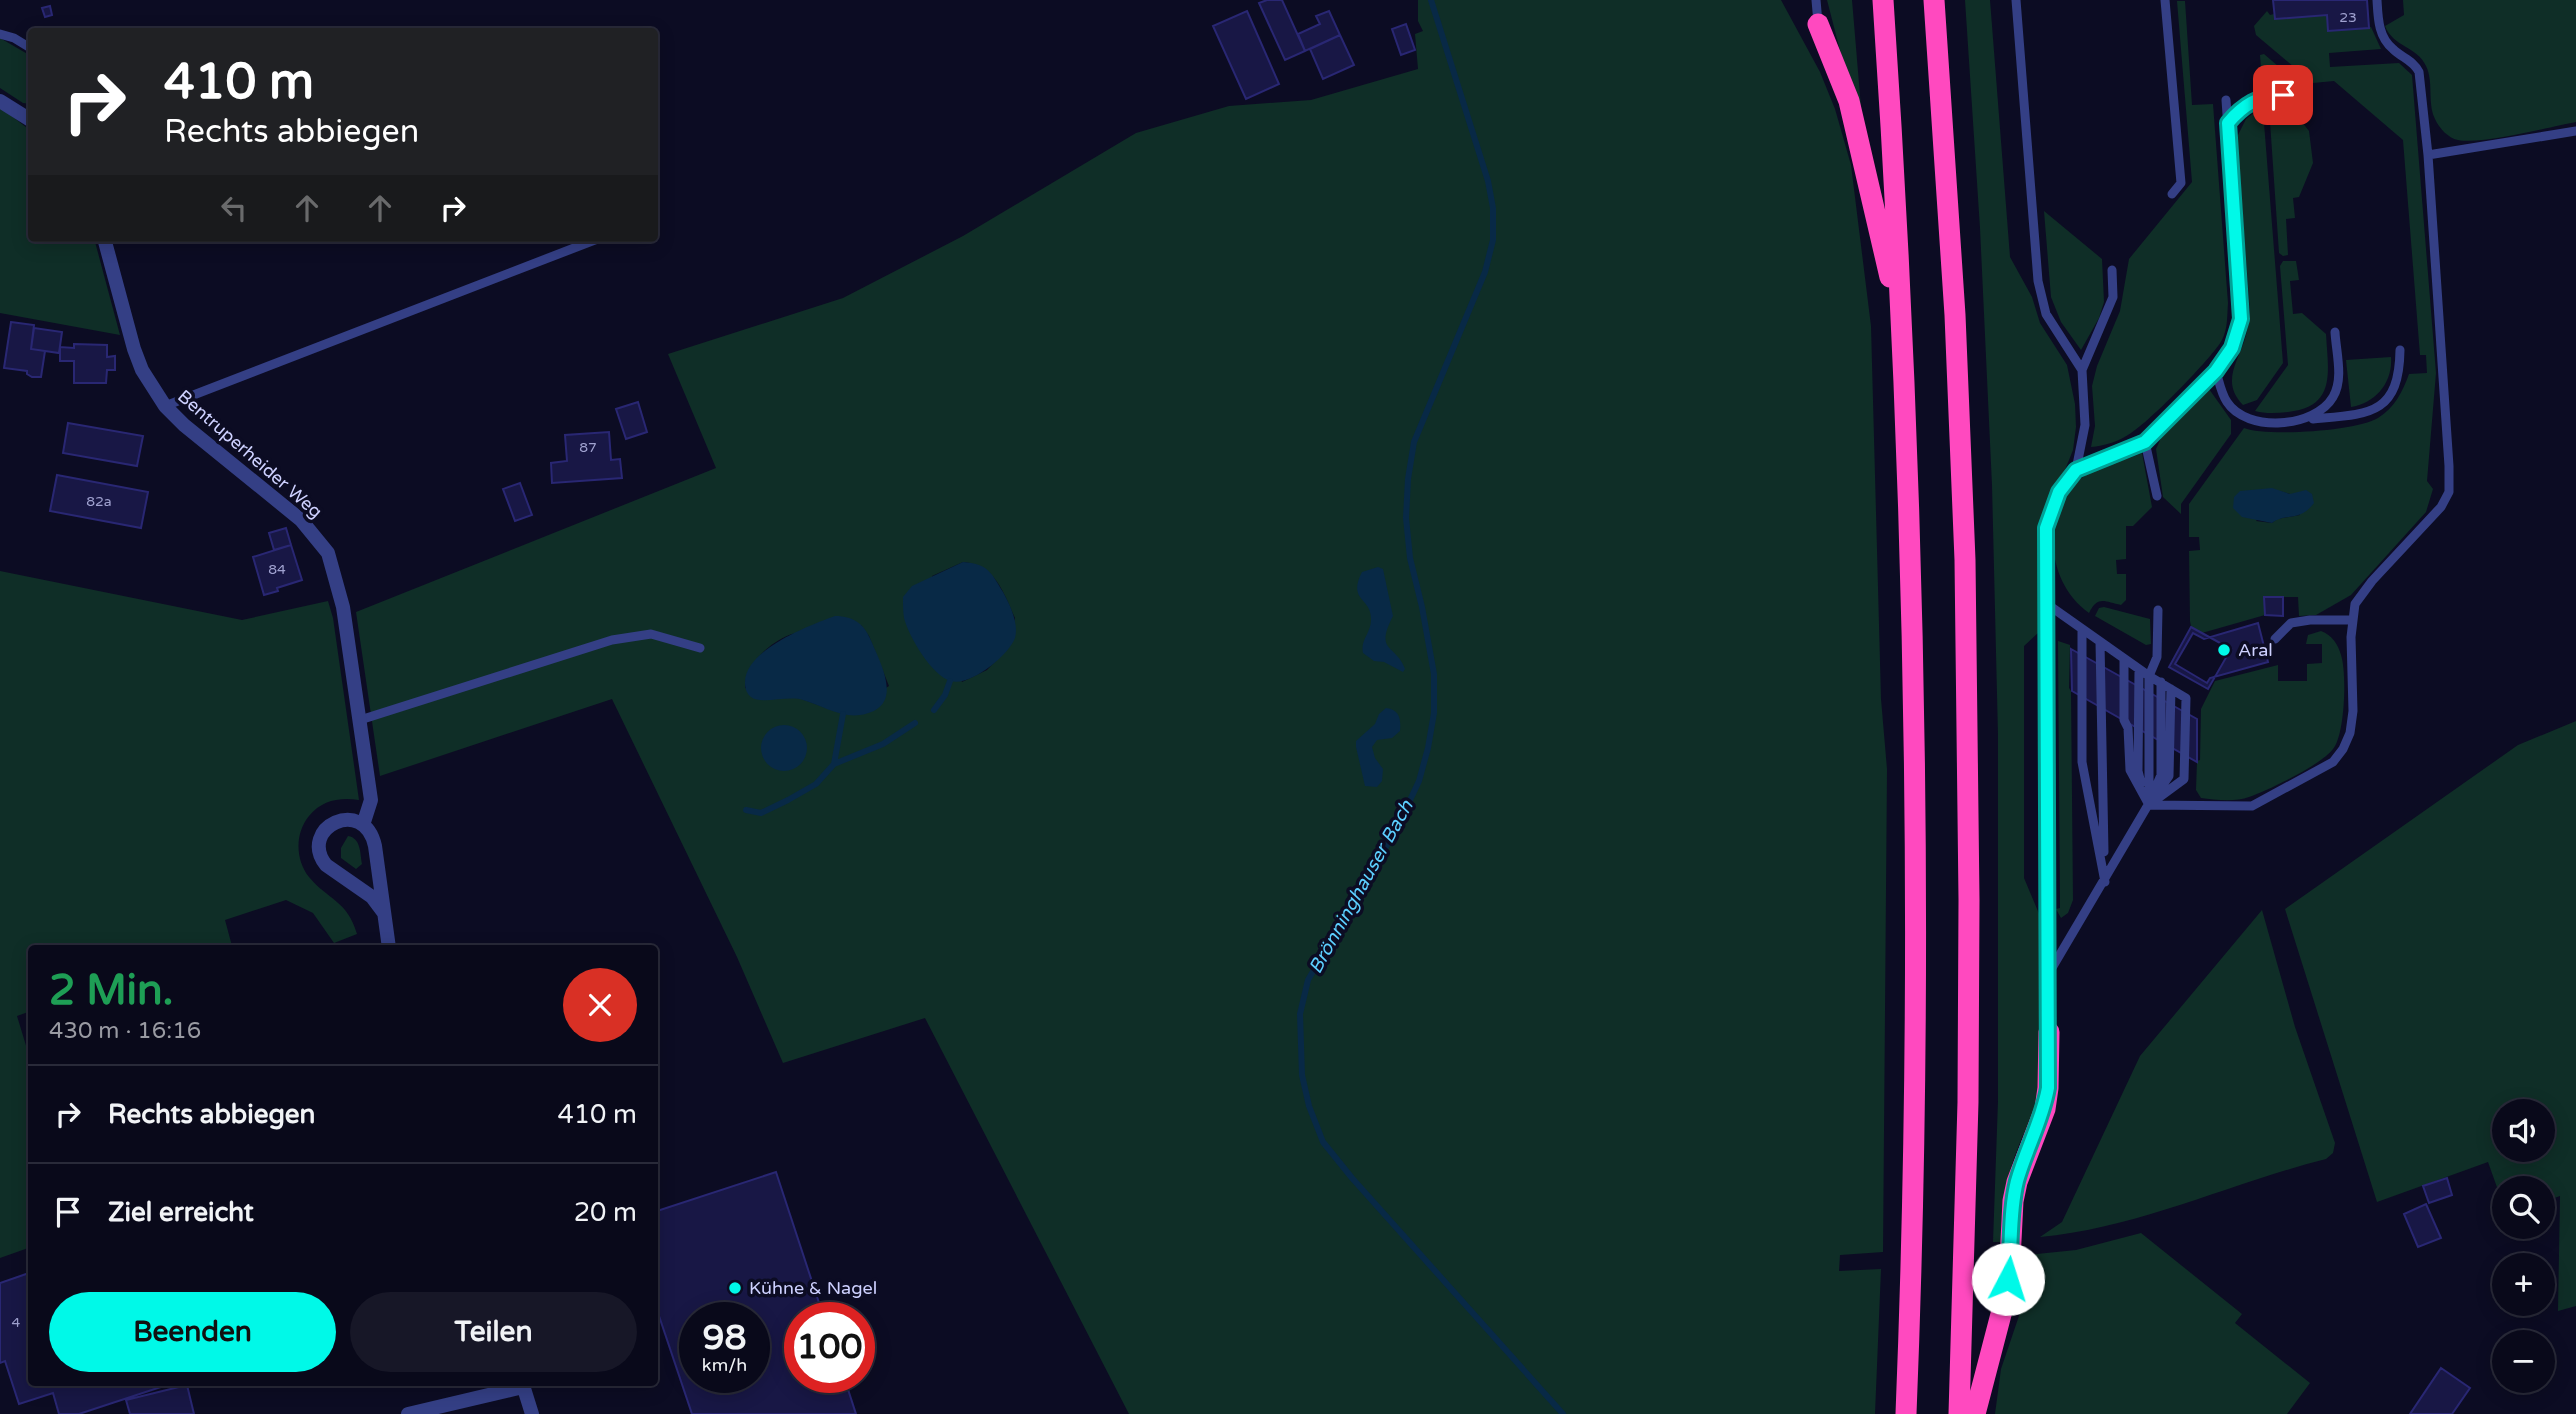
<!DOCTYPE html>
<html lang="de">
<meta charset="utf-8">
<style>
body{margin:0;font-family:"Varela Round",sans-serif;background:#171727;color:#f1f3f6;height:100vh;display:flex;flex-direction:column;font-size:26px;white-space:nowrap}
*{box-sizing:border-box;margin:0}
p{font-size:23px;color:#999aa2}
.icon{flex:none;width:38px;height:38px;fill:none;stroke:currentColor;stroke-width:2;stroke-linecap:round;stroke-linejoin:round}
.map{position:relative;flex:1;overflow:hidden}
.panel{position:absolute;left:28px;top:945px;width:630px;height:441px;display:flex;flex-direction:column;background:#09091a;border-radius:7px;box-shadow:0 4px 18px #0003,0 0 0 2px #292a39}
.panel>*{flex:none}
.banner{position:absolute;left:28px;top:28px;width:630px;height:214px;border-radius:7px;box-shadow:0 4px 18px #0003,0 0 0 2px #292a39;background:#202124;color:#fff;overflow:hidden}
.fabs{position:absolute;left:2492px;top:1099px;display:grid;gap:14px}
.fabs a{display:grid;place-items:center;width:63px;height:63px;border-radius:50%;background:#09091a;box-shadow:0 4px 18px #0003,0 0 0 2px #292a39;font-size:35px}
.speed{position:absolute;left:679px;top:1302px;display:flex;gap:14px;font-size:35px;font-weight:700;text-align:center}
.speed>*{display:grid;place-content:center;width:91px;height:91px;border-radius:50%;background:#09091a;box-shadow:0 4px 18px #0003,0 0 0 2px #292a39;line-height:1}
.speed small{font-size:18px;font-weight:400}
.speed .limit{border:10px solid #d22;background:#fff;color:#111}
.pin{position:absolute;display:grid;place-items:center;width:60px;height:60px;color:#fff;margin:-30px;border-radius:14px;box-shadow:0 4px 10px #0006}
.me{position:absolute;width:77px;margin:-38px;rotate:5deg;stroke-linejoin:round;filter:drop-shadow(0 0 5px #0008)}
.turn{display:flex;align-items:center;gap:24px;height:147px;padding:0 21px;font-size:32px}
.turn .icon{width:91px;height:91px;stroke-width:2.5}
.turn b{display:block;font-size:49px;line-height:60px}
.lanes{display:flex;align-items:center;height:66px;padding:0 21px;background:#0003;justify-content:center;gap:35px;direction:ltr}
.lanes .off{opacity:.35}
.round{display:grid;place-items:center;flex:none;width:74px;height:74px;border-radius:37px;background:#171727}
.overview{display:flex;align-items:center;justify-content:space-between;height:119px;padding:0 21px}
h1{font-size:42px;font-weight:800;line-height:52px;color:#1e9e55}
.button{display:flex;gap:14px;margin-top:auto;padding:14px 21px}
.button a{flex:1;height:80px;border-radius:42px;background:#00f9e8;color:#111;font-size:28px;font-weight:800;line-height:80px;text-align:center}
.button a+a{background:#171727;color:#f1f3f6}
ul{padding:0;list-style:none}
li{display:flex;align-items:center;gap:21px;height:98px;padding:0 21px;border-top:2px solid #292a39}
li div{flex:1}
li b{display:block;font-size:26px}
li em{font-style:normal}
.map>svg:first-child{display:block}
.green{fill:#0f2e27;fill-rule:evenodd}
.water{fill:#082946}
.lines{fill:none;stroke-linecap:round;stroke-linejoin:round}
.stream{stroke:#082946;stroke-width:6}
.building{fill:#181745;stroke:#292773;stroke-width:2;fill-rule:evenodd}
.service{stroke:#343f85;stroke-width:9}
.minor{stroke:#343f85;stroke-width:14}
.motorway{stroke:#ff49bf;stroke-width:21}
.route-casing{stroke:#00a297;stroke-width:18}
.route{stroke:#00f9e8;stroke-width:12}
.poi-dot{fill:#00f9e8;stroke:#0c0c23;stroke-width:2.5}
.labels{text-anchor:middle;dominant-baseline:central;stroke-width:7;stroke-linejoin:round;paint-order:stroke}
.number-label{font-size:14px;fill:#a0a2d0}
.street-label{font-size:18px;fill:#ced1ff;stroke:#0c0c23}
.poi-label{font-size:18px;fill:#ced1ff;stroke:#0c0c23;text-anchor:start}
.water-label{font-size:19px;font-style:italic;fill:#5ccfff;stroke:#0c0c23}
</style>
<div class="map">
<svg width="2576" height="1414" viewBox="0 0 2576 1414">
<rect width="100%" height="100%" fill="#0c0c23"/>
<path class="green" d="M1418,0H1781L1820,72L1835,109L1851,165L1871,326L1881,699L1887,769L1883,1252L1840,1255L1839,1271L1881,1269L1875,1414H1129L925,1018L783,1063L737,957L612,699L380,776L356,612L716,468L668,354L843,298L963,236L1136,133L1229,106L1311,100L1418,69L1415,34L1423,31L1418,21ZM963,562C995,565 1003,591 1015,618L1008,648L987,670L962,682L932,576ZM861,625L869,636L889,686L843,714L796,697H781L745,688C744,666 769,643 789,635C804,630 843,627 861,625Z
M1827,0H1852L1861,107L1842,58Z
M1965,0H1990L2010,257L2032,297L2040,323L2067,365L2075,404L2076,427L2073,450L2065,470L2046,503L2038,528V633L2024,646V878L2040,916L2041,1054L2038,1102L2026,1136L2023,1135C2006,1177 2002,1196 2001,1242H1993L1998,1101V735L1992,485L1980,228Z
M2403,0H2576V122C2549,127 2483,145 2458,140C2448,138 2439,128 2435,119C2427,102 2434,82 2426,66C2418,47 2393,47 2385,26L2404,15Z
M2177,1H2185L2192,105L2213,104L2228,303C2227,316 2228,328 2222,340C2212,358 2149,422 2131,433C2120,441 2104,446 2091,447L2095,426L2092,386L2097,366L2120,311L2129,259L2192,182Z
M2267,11L2270,15L2274,14L2275,19L2327,15L2328,30L2371,27L2381,49L2329,53L2330,67L2399,63L2412,75L2436,373L2427,481L2433,489L2426,512L2351,595L2316,615L2299,616L2298,597H2264L2265,615L2202,633L2191,626L2190,621L2189,551L2200,550L2199,537H2189V504L2244,428C2267,437 2357,431 2378,418C2395,407 2402,393 2409,374L2427,373L2426,355H2420L2403,140L2334,81L2313,83L2256,35L2254,26ZM2280,491L2290,494L2300,515L2277,519L2272,523L2256,521Z
M0,38L31,56V104L23,103L0,88Z
M2264,54L2300,85L2282,79L2262,80L2260,55Z
M2275,106L2295,113L2309,131L2313,163L2299,197L2293,198L2295,218L2286,219L2288,255L2283,256L2279,253L2269,107Z
M0,107L31,131L32,238H94L120,335L0,313Z
M2256,111L2264,123L2283,363L2257,400L2243,405C2222,384 2236,364 2244,342C2247,332 2249,323 2250,313L2237,137L2246,119Z
M2044,211L2102,259L2104,302L2099,318L2081,350L2061,322L2051,297Z
M2283,261H2296L2299,280L2290,281L2293,314L2302,313L2326,334C2328,371 2337,407 2288,412C2277,413 2266,414 2255,411L2288,365L2280,266Z
M2391,357C2393,383 2375,403 2351,407L2346,360Z
M2209,389L2231,420V434L2181,504V514L2163,497L2156,449L2161,438Z
M2142,453L2152,507L2133,526H2126V559L2116,560L2117,574H2126V600L2121,605C2105,602 2098,595 2089,613C2048,584 2040,520 2077,482C2092,467 2122,462 2142,453Z
M0,571L242,620L328,601L333,618L359,800C340,797 322,800 309,816C295,833 295,859 309,877C328,900 347,900 357,934L334,943L313,913L286,900L225,920L232,946L224,948H32L31,1011L17,1016L31,1062V1247L0,1258Z
M2104,607L2150,619L2151,644L2146,645L2095,616L2099,608Z
M2321,631C2332,635 2338,644 2341,655C2347,673 2345,735 2333,749C2321,765 2269,790 2249,797C2236,802 2215,800 2201,798L2196,790L2197,761L2200,760L2201,709L2215,681L2278,665V681H2307V664L2322,663V644H2306L2308,635Z
M2058,641L2070,645L2069,688L2071,691L2073,900L2068,913L2061,918L2056,909L2060,908Z
M2576,721V1306L2558,1311L2560,1196L2543,1202V1188H2504V1207L2488,1162L2377,1202L2285,909L2518,745ZM2504,1111H2543V1150H2504Z
M348,836C361,838 360,853 362,864L356,869L341,858V848Z
M2262,910L2295,1027L2335,1143L2333,1153L2326,1159C2230,1183 2139,1228 2040,1237L2062,1222L2140,1056Z
M2141,1233L2242,1314L2235,1323L2310,1383L2287,1414H1995L2001,1369L2023,1304L2028,1255L2076,1250Z"/>
<path class="water" d="M2272,488L2290,494L2306,490L2312,494L2314,503C2299,523 2287,512 2272,523L2242,517L2233,508L2234,497L2240,491Z
M963,562C988,564 991,572 1003,592C1010,605 1019,623 1015,638C1009,655 970,687 951,681C932,676 909,637 904,618C903,612 903,604 903,597L912,586Z
M1378,567L1383,569L1393,616C1374,653 1396,644 1405,669L1403,672L1384,662L1374,661L1363,653C1360,640 1371,633 1371,620C1372,597 1347,602 1362,572Z
M835,616C844,616 853,618 860,624C868,631 872,643 876,652C887,677 899,709 860,715C842,718 820,705 803,700C789,695 760,705 751,697C747,694 745,689 745,683C744,650 810,625 835,616Z
M1386,708C1400,710 1401,719 1400,731L1392,738L1377,740L1372,747L1375,758L1383,769L1382,781L1377,787L1365,786L1356,747V741L1375,724L1379,714Z
M761 748a23 23 0 1 1 46 0a23 23 0 1 1-46 0Z"/>
<g class="lines">
<path class="stream" d="M1431,0L1488,181L1493,208V240L1485,272L1414,442L1408,479L1406,518L1410,558L1422,607L1434,674V713L1428,748L1419,781L1397,828L1308,980L1300,1014L1302,1075L1309,1106L1323,1142L1352,1178L1563,1414
M934,710L945,695L950,681
M834,764L843,714
M746,810L761,813L788,800L816,784L834,764L883,744L915,723"/>
</g>
<path class="building" d="M1267,0H1282L1305,51L1285,60L1259,3Z
M2273,0H2367L2369,28L2328,31L2327,15L2275,19Z
M50,6L52,15L45,17L42,8Z
M1247,11L1279,84L1246,99L1213,26Z
M1329,11L1340,35L1305,51L1298,34L1320,24L1316,16Z
M1406,24L1415,50L1401,55L1392,29Z
M1340,35L1354,65L1323,79L1310,49Z
M11,322L34,325L31,349L45,351L41,377H32L27,374V371L4,368Z
M34,328L62,332L59,353L31,349Z
M74,344L107,345V357L115,356V370H107L106,383H74V361H60V347L74,348Z
M638,402L647,432L626,439L616,409Z
M68,423L143,436L137,466L63,453Z
M609,432L611,460L620,459L622,478L552,483L551,463L567,461L565,435Z
M57,475L148,492L141,528L50,511Z
M520,483L532,515L515,521L503,489Z
M286,528L291,545L274,550L269,533Z
M291,545L302,580L277,588L278,591L264,595L253,557Z
M2264,597H2283V616L2265,615Z
M2258,623L2268,662L2210,678L2207,683L2175,664L2193,633L2204,639Z
M2191,627L2231,649L2208,689L2169,667Z
M2071,649L2197,719V762L2072,691Z
M776,1172L824,1318H800V1377H844L856,1414H692L654,1301V1212ZM695,1318H754V1377H695Z
M2447,1178L2452,1195L2429,1203L2423,1186Z
M2426,1204L2441,1238L2418,1247L2404,1214Z
M32,1272V1382H176L79,1414H59L53,1393L19,1404L5,1361L0,1363V1283Z
M2441,1368L2470,1388L2452,1414H2410Z
M187,1385L194,1414H130L126,1400Z"/>
<g class="lines">
<path class="service" d="M1816,0L1818,23
M2016,0L2038,281L2046,314L2082,370L2085,425L2076,470L2059,492L2046,528L2049,1032
M2165,0L2181,183L2172,194
M0,34L14,38L32,49
M2228,123C2243,105 2272,84 2296,99C2300,101 2304,107 2308,110
M2428,155L2576,131
M2082,370L2113,297L2112,270
M2216,371C2219,381 2221,393 2227,402C2247,433 2315,428 2333,397C2344,379 2336,352 2335,332
M165,406L600,238
M2313,419C2368,414 2399,416 2400,350
M2145,442L2157,496
M2076,470L2145,442L2216,371L2232,348L2241,319L2226,100
M2047,604L2149,676L2186,698L2184,779L2150,804
M2082,631V762L2105,882
M2275,639L2291,623L2310,620H2352
M2100,642L2104,852
M2124,659V720L2128,728L2130,770L2148,803
M2139,669L2138,771L2141,783
M360,720L612,640L651,634L700,648
M2158,792L2169,776L2171,689
M2149,799V676L2157,657L2158,610
M2148,805L2252,806L2333,762L2343,749L2350,733L2353,711L2351,637L2355,604L2372,581L2441,507L2449,492V466L2428,155L2419,72C2413,60 2402,58 2393,49C2378,37 2378,17 2377,0
M2049,973L2148,805L2161,775V682"/>
<path class="minor" d="M0,101L32,121
M104,238L134,349L142,370L165,406L184,425L301,520L328,553L343,607L371,800L363,825
M384,913L372,897L326,865C297,828 364,795 375,846L389,948
M522,1382L532,1414
M408,1414L523,1387"/>
<path class="motorway" d="M1883,0C1915,471 1925,942 1906,1414
M1934,0L1955,315L1965,560L1969,900L1968,1102L1959,1414
M1818,24L1849,101L1890,277
M1975,1414L2005,1299L2010,1260L2013,1201L2017,1182L2045,1109L2048,1088L2049,1032"/>
</g>
<g class="lines">
<g class="route-casing">
<path id="route" d="M2008,1279C2012,1247 2009,1213 2017,1181C2026,1149 2042,1121 2048,1088L2046,528L2059,492L2076,470L2145,442L2216,371L2232,348L2241,319L2228,123C2243,105 2259,95 2283,95"/>
</g>
<use href="#route" class="route"/>
</g>
<g class="poi-dot">
<circle cx="2224" cy="650" r="7"/>
<circle cx="735" cy="1288" r="7"/>
</g>
<g class="labels">
<g class="number-label">
<text x="2348" y="17">23</text>
<text x="588" y="447">87</text>
<text x="99" y="501">82a</text>
<text x="277" y="569">84</text>
<text x="16" y="1322">4</text>
</g>
<g class="street-label">
<text transform="translate(250 454) rotate(41)">Bentruperheider Weg</text>
</g>
<g class="poi-label">
<text x="2238" y="650">Aral</text>
<text x="749" y="1288">Kühne &amp; Nagel</text>
</g>
<g class="water-label">
<text transform="translate(1361 887) rotate(-61)">Brönninghauser Bach</text>
</g>
</g>
</svg>
<div class="fabs">
<a><svg class="icon" aria-label="sound" viewBox="0 0 24 24"><path d="M4 9h4l5-4v14l-5-4H4zM17 9q2 3 0 6"/></svg></a>
<a><svg class="icon" aria-label="search" viewBox="0 0 24 24"><circle cx="10" cy="10" r="6"/><path d="M15 15l6 6"/></svg></a>
<a>+</a>
<a>−</a>
</div>
<div class="speed"><div>98<small>km/h</small></div><div class="limit">100</div></div>
<div class="pin" style="left:2283px;top:95px;background:#d93025"><svg class="icon" aria-label="arrive" viewBox="0 0 24 24"><path d="M6 21V4h12l-3 4 3 4H6"/></svg></div>
<svg class="me" style="left:2008px;top:1279px" viewBox="-20 -20 40 40"><circle r="19" fill="#fff"/><path d="M0-13L10 11 0 6-10 11z" fill="#00f9e8"/></svg>
<div class="banner">
<div class="turn"><svg class="icon" aria-label="right" viewBox="0 0 24 24"><path d="M7 20v-9h11M14 6l5 5-5 5"/></svg><div><b>410 m</b>Rechts abbiegen</div></div>
<div class="lanes"><svg class="icon off" aria-label="left" viewBox="0 0 24 24"><path d="M17 20v-9H6M10 6l-5 5 5 5"/></svg><svg class="icon off" aria-label="ahead" viewBox="0 0 24 24"><path d="M12 20V5M6 11l6-6 6 6"/></svg><svg class="icon off" aria-label="ahead" viewBox="0 0 24 24"><path d="M12 20V5M6 11l6-6 6 6"/></svg><svg class="icon" aria-label="right" viewBox="0 0 24 24"><path d="M7 20v-9h11M14 6l5 5-5 5"/></svg></div>
</div>
<section class="panel">
<div class="overview"><div><h1>2 Min.</h1><p>430 m · 16:16</p></div><a class="round" style="background:#d93025;color:#fff"><svg class="icon" aria-label="close" viewBox="0 0 24 24"><path d="M6 6l12 12M18 6L6 18"/></svg></a></div>
<ul>
<li><svg class="icon" aria-label="right" viewBox="0 0 24 24"><path d="M7 20v-9h11M14 6l5 5-5 5"/></svg><div><b>Rechts abbiegen</b></div><em>410 m</em></li>
<li><svg class="icon" aria-label="arrive" viewBox="0 0 24 24"><path d="M6 21V4h12l-3 4 3 4H6"/></svg><div><b>Ziel erreicht</b></div><em>20 m</em></li>
</ul>
<div class="button"><a>Beenden</a><a>Teilen</a></div>
</section>
</div>
